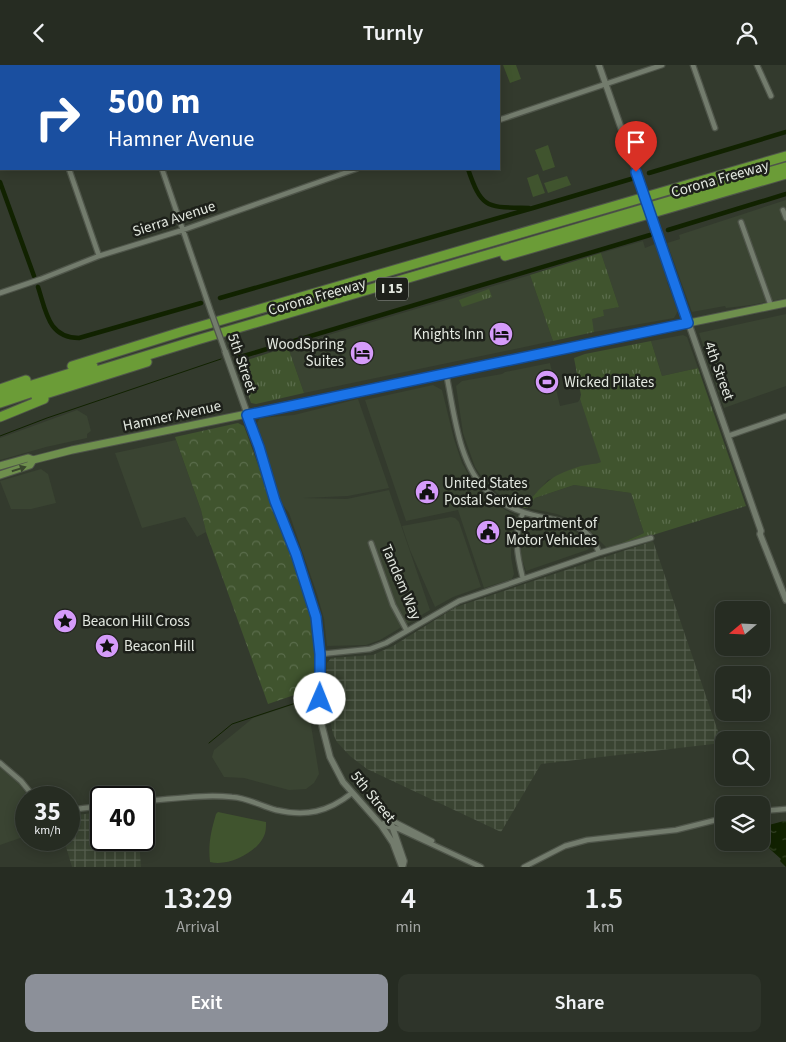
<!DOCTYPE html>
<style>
body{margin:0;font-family:"Source Sans 3",sans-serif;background:#2e342a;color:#f1f3f6;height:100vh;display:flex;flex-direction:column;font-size:19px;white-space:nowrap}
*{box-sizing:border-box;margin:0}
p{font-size:16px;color:#a4a7a5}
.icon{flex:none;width:28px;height:28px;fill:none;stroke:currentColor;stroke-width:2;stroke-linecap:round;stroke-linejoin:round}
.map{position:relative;height:802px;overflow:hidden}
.side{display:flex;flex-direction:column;background:#262c22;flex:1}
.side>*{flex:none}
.guide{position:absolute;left:0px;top:0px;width:500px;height:105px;box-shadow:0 2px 12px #0003,0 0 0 1px #424840;background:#1a4fa0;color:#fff;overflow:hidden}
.needle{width:32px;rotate:251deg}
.controls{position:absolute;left:715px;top:536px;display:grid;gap:10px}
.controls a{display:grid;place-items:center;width:55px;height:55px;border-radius:10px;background:#262c22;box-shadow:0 2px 12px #0003,0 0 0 1px #424840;font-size:25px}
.speed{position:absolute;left:15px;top:721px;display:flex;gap:10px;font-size:25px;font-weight:700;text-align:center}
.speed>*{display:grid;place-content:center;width:65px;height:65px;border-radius:50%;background:#262c22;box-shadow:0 2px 12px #0003,0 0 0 1px #424840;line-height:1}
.speed small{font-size:12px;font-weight:400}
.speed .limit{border:2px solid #111;border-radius:8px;background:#fff;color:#111}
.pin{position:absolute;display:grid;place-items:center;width:42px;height:42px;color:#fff;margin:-51px -21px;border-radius:50% 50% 50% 0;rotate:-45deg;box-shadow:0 0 5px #0007}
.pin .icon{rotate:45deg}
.me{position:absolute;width:55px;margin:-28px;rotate:1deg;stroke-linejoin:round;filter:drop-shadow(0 0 4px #0008)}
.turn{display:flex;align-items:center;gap:18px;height:105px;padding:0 25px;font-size:22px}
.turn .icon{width:65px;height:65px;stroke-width:2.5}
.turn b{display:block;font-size:35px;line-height:42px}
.eta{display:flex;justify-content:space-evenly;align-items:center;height:85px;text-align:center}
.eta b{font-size:30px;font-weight:600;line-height:35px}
.action{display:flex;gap:10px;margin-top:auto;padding:10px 25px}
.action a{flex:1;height:58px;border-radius:10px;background:#8c9099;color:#fff;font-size:20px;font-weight:600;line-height:58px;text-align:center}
.action a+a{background:#2e342a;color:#f1f3f6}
header{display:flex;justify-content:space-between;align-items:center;height:65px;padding:0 25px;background:#262c22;font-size:22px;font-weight:600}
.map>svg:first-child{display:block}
.built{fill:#3a4432}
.industrial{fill:url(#industrial-grid)}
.grass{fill:url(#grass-tufts)}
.park{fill:url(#park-crowns)}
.pitch{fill:#40542e}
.water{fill:url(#water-ripples)}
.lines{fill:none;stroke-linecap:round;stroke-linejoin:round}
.stream{stroke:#120;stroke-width:1}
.canal{stroke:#120;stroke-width:4.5}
.minor-casing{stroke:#4f554a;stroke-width:7}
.tertiary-casing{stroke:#4f554a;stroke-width:8}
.primary-casing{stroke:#4f554a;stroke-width:9}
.motorway-casing{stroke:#4f554a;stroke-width:11}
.minor{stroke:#737c6d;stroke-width:4.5}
.tertiary{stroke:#737c6d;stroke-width:5.5}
.primary{stroke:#6e8f4d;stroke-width:7}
.motorway{stroke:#6b9c37;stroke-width:9}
.minor-bridge-casing{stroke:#4f554a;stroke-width:7;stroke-linecap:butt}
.tertiary-bridge-casing{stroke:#4f554a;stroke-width:8;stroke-linecap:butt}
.minor-bridge{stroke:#737c6d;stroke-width:4.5}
.tertiary-bridge{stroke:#737c6d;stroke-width:5.5}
.oneway{fill:#39472c}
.route-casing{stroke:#114b97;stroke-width:12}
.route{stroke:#1a73e8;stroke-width:9}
.labels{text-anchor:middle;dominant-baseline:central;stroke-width:5;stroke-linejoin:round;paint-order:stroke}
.shield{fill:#1d201a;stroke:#a8aca5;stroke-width:1}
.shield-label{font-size:14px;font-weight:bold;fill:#e3e8e0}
.street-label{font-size:15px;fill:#e3e8e0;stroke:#1d201a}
.poi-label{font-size:15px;fill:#e3e8e0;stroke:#1d201a;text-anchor:start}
</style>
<header><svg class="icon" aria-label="back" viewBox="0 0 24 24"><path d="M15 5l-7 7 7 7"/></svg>Turnly<svg class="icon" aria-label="person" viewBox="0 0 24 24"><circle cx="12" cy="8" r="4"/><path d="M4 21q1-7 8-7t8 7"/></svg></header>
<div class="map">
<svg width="786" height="802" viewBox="0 0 786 802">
<defs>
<pattern id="industrial-grid" width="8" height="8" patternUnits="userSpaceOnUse" patternTransform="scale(1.25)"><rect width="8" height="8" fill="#3a4432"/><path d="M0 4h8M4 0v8" fill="none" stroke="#565f4f"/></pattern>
<pattern id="grass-tufts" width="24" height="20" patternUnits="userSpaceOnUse" patternTransform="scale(1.25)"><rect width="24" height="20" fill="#40542e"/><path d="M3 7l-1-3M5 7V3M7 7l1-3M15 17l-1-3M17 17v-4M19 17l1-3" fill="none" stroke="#5b6d4c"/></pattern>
<pattern id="park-crowns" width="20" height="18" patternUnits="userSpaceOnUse" patternTransform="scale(1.25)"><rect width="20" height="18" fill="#40542e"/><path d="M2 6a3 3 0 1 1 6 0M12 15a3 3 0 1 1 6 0" fill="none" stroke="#5b6d4c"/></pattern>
<pattern id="water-ripples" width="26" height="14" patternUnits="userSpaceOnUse" patternTransform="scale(1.25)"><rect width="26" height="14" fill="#120"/><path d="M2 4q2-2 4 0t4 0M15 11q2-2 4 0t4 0" fill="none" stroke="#344225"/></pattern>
</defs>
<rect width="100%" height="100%" fill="#333a2d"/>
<path class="built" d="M786,135V233L751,240L726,243L725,241L692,247L667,178L680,174L679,170Z
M643,176L645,183L657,178L669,215L667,217L678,246L674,253L594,267L591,254L604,251L602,245L619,242L601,188Z
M530,210L553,276L304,328L288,282Z
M786,249V321L724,343L699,268Z
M683,270L687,272L698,303L662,311L651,276Z
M550,298L560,341L578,337L580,334L602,397L548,415L523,443L506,435L497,428L483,414L475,402L463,368L456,321L462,316L502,309L505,307Z
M433,320L442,325L454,374L462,398L467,407L488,434L512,449L514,454L511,476V492L514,509L512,514L484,523L458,445L406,456L365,335Z
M358,334L389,423L348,431L303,433L347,434L389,425L430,545L380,575L366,580L327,581L324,554L317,529L289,448L279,435L269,407L257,358L260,353L294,350Z
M77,345L87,351L91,366L87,369V373L46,382L0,395V373Z
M176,375L201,445L206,467L197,472L185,452L142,463L115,388Z
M41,404L48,409L56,438L31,444H11L0,416Z
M574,420L631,428L644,468L608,484L592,468L575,456L557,449L528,443L535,433Z
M451,452L455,453L459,457L481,522L453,532L435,542L410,485L402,461Z
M530,454L554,458L570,464L584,472L591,481L587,485L526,506L521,491V470L524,458Z
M316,632L317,638L311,641L309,648L319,709L314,718L306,724L289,725L244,713L224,712L212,692L214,685L253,653Z
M0,702L16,715L29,732H26V771L0,780Z"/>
<path class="industrial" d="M653,476L722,678L541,699L501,767L367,704L350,691L337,677L333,669L329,650L326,610L327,598L331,593L373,590L393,581L456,542Z
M101,747V775H139L141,802H72L64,775H69V751Z"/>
<path class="grass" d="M601,188L619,242L603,245L604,251L592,254L594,267L553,276L530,210Z
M489,224L492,232L462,242L459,235Z
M651,276L662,311L698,303L746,441L608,484L644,468L631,428L574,420L535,433L528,443H523C543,420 549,411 578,402C586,399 594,400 601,397L580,334L581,330L574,293L585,289Z
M288,282L304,328L256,339L251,338L240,307L247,295Z"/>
<path class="park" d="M238,358L244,361L307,535L313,562L316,589L315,623L268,639L206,467L201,445L175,372Z"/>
<path class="pitch" d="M503,0H516L521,14L510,18Z
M548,80L555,102L543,106L535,85Z
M538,109L545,128L533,132L527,113Z
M567,111L571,120L548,128L544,118Z
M218,747L266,757C266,763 266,768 263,773C255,788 228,802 210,797C208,779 211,766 216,749Z"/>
<path class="water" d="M784,756H786V802L780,796L781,794L761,776L762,763L765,761Z"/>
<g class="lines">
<path class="stream" d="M0,371L47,353L221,294
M209,678L232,659L314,632"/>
<path class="canal" d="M432,0V1
M468,104C482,145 487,142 529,143
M649,108L786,67
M0,117L34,211
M668,165L786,129
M38,222C46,246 48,273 79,273L201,238
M220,233L533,143L631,114
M240,292L650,170"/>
<g class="minor-casing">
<path id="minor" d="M126,0V1
M406,0L407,1
M693,0L715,63
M757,0L771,31
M364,1L368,0
M499,55L662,0
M69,104L99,191
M162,104L211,247
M783,145L786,153
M741,157L771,241
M0,228L41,214L99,191L183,165L356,104
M446,308C454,345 458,399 487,426C496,435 510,443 523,447C551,457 588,452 599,488
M728,371L786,351
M523,448C513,471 517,490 523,514
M371,478L393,540L407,566
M321,589L370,584L386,578L459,536L599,488L651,473
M0,698L21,716L34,732
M144,736C173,734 203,729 232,732C248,733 261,741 276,745C306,752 328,747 352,728
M69,745L101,741
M761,746L786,744
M381,760L399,764L481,802
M381,760L387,756L395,757L432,776
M524,802L565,781L587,775L676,765L724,753"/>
</g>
<g class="tertiary-casing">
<path id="tertiary" d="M599,0L641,120
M654,159L761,466L760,469L786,535
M225,286L259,382L275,436L296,489L313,540L319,565L321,589V657L330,692L343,717L381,760L393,778L402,802
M392,761L404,796L403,800"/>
</g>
<g class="primary-casing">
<path id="primary" d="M0,401L28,393L33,395L72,385L786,238
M0,410L30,400L33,395"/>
</g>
<g class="motorway-casing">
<path id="motorway" d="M505,191L786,109
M72,301L184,266L786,91
M0,324L26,315
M0,330L93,301
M36,332L147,297
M0,338L93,307L197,275L786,102
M0,352L44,334"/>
</g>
<use href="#minor" class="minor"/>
<use href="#tertiary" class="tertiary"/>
<use href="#primary" class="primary"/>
<use href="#motorway" class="motorway"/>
<g class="minor-bridge-casing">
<path id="minor-bridge" d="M211,247L225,286"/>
</g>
<g class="tertiary-bridge-casing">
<path id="tertiary-bridge" d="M641,120L654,159"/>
</g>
<use href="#minor-bridge" class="minor-bridge"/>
<use href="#tertiary-bridge" class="tertiary-bridge"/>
</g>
<defs><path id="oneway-solid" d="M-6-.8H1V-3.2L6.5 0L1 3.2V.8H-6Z" transform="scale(1.25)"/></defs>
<use class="oneway" href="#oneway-solid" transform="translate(19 404) rotate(-17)"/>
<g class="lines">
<g class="route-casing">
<path id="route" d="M320,634V589L316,552L296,489L275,436L259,382L247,350L688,258L636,107"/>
</g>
<use href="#route" class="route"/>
</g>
<defs>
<g id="hotel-disc" transform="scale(1.25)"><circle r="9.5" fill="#d59bfa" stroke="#1d201a"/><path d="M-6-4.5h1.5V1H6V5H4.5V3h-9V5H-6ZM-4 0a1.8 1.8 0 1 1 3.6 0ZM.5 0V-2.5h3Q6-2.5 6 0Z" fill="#111"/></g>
<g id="stadium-disc" transform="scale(1.25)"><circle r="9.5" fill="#d59bfa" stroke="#1d201a"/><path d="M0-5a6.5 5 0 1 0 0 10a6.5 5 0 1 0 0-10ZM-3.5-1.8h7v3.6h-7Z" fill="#111"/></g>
<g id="civic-disc" transform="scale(1.25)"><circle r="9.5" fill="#d59bfa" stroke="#1d201a"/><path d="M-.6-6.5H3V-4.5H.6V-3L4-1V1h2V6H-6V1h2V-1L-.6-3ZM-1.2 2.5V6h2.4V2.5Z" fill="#111"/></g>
<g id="sight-disc" transform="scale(1.25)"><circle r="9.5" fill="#d59bfa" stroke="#1d201a"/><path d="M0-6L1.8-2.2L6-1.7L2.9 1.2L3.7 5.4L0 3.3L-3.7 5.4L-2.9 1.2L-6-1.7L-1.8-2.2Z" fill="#111"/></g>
</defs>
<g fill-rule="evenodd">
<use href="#hotel-disc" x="501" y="269"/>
<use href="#hotel-disc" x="362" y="288"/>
<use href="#stadium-disc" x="547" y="317"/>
<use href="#civic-disc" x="427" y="427"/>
<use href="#civic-disc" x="488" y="467"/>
<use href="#sight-disc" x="65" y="556"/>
<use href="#sight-disc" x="107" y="581"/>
</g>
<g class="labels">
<rect class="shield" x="376" y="212.5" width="32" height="23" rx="4"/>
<g class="shield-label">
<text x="392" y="224">I 15</text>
</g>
<g class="street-label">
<text transform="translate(720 114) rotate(-16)">Corona Freeway</text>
<text transform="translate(174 154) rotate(-18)">Sierra Avenue</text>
<text transform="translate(317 232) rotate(-16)">Corona Freeway</text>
<text transform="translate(242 298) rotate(71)">5th Street</text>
<text transform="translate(719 306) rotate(70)">4th Street</text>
<text transform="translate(172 351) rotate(-12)">Hamner Avenue</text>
<text transform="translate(401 517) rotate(67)">Tandem Way</text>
<text transform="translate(373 732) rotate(51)">5th Street</text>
</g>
<g class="poi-label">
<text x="484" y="269" text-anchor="end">Knights Inn</text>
<text x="344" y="279" text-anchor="end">WoodSpring<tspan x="344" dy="17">Suites</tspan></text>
<text x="564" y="317">Wicked Pilates</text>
<text x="444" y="418">United States<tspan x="444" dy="17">Postal Service</tspan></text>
<text x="506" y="458">Department of<tspan x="506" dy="17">Motor Vehicles</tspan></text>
<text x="82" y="556">Beacon Hill Cross</text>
<text x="124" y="581">Beacon Hill</text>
</g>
</g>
</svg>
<div class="controls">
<a><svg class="needle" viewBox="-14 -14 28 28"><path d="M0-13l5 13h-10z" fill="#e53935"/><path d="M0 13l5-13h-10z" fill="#a4a7a5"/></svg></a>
<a><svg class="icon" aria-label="sound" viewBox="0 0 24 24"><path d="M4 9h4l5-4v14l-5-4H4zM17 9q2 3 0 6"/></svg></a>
<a><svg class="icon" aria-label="search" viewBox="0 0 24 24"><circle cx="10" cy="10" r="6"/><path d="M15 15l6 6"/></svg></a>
<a><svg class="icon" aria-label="layers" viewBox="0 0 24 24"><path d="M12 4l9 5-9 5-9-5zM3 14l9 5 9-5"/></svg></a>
</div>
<div class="speed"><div>35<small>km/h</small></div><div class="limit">40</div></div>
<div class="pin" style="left:636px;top:107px;background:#d93025"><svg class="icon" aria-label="arrive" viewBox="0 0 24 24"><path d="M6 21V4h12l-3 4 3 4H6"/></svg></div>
<svg class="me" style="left:320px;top:634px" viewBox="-20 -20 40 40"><circle r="19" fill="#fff"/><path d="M0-13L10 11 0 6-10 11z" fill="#1a73e8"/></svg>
<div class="guide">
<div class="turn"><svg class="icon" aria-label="right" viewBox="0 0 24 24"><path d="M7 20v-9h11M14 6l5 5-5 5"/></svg><div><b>500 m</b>Hamner Avenue</div></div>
</div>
</div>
<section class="side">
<div class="eta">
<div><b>13:29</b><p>Arrival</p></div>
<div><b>4</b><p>min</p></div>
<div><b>1.5</b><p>km</p></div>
</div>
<div class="action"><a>Exit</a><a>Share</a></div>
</section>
